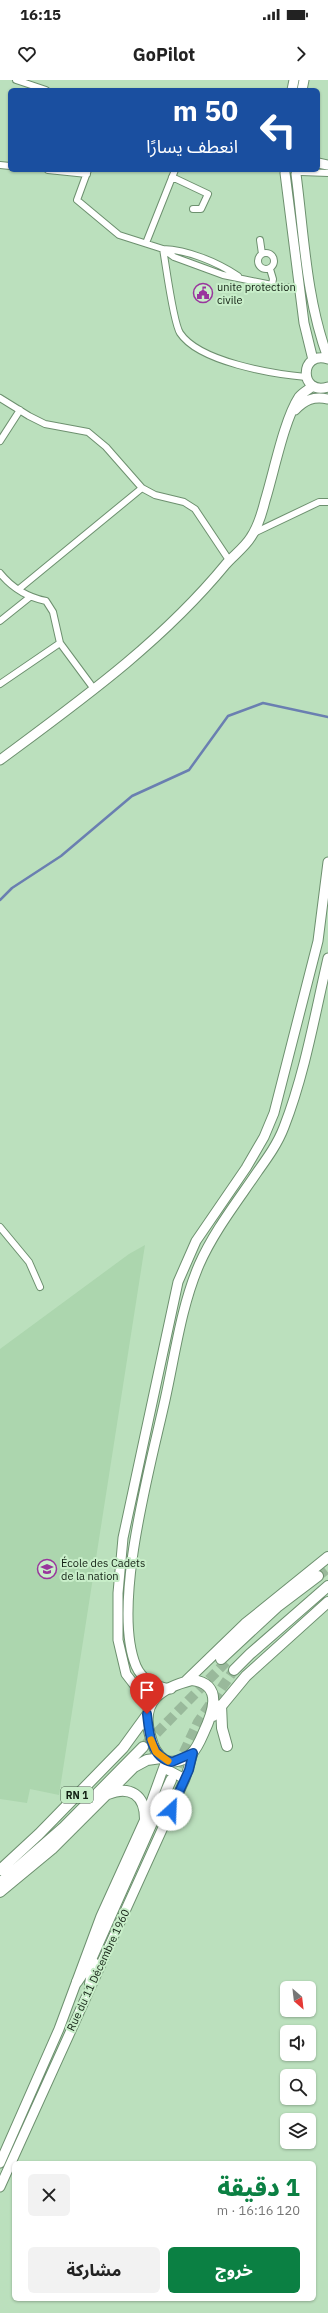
<!DOCTYPE html>
<html lang="ar">
<meta charset="utf-8">
<style>
body{margin:0;font-family:"IBM Plex Sans","Noto Sans Arabic",sans-serif;background:#f2f2f2;color:#222;direction:rtl;height:100vh;display:flex;flex-direction:column;font-size:15px;white-space:nowrap}
*{box-sizing:border-box;margin:0}
p{font-size:13px;color:#767676}
.icon{flex:none;width:22px;height:22px;fill:none;stroke:currentColor;stroke-width:2;stroke-linecap:round;stroke-linejoin:round}
.map{position:relative;flex:1;overflow:hidden;direction:ltr}
.panel{position:absolute;left:12px;top:2081px;width:304px;height:140px;display:flex;flex-direction:column;background:#fff;border-radius:6px;box-shadow:0 1px 3px #0004;direction:rtl}
.panel>*{flex:none}
.banner{position:absolute;left:8px;top:8px;width:312px;height:84px;border-radius:6px;box-shadow:0 1px 3px #0004;direction:rtl;background:#1a4fa0;color:#fff;overflow:hidden}
.needle{width:26px;rotate:152deg}
.fabs{position:absolute;left:280px;top:1901px;display:grid;gap:8px}
.fabs a{display:grid;place-items:center;width:36px;height:36px;border-radius:6px;background:#fff;box-shadow:0 1px 3px #0004;font-size:20px}
.pin{position:absolute;display:grid;place-items:center;width:34px;height:34px;color:#fff;margin:-41px -17px;border-radius:50% 50% 50% 0;rotate:-45deg;box-shadow:0 0 4px #0007}
.pin .icon{rotate:45deg}
.me{position:absolute;width:44px;margin:-22px;rotate:25deg;stroke-linejoin:round;filter:drop-shadow(0 0 3px #0008)}
.turn{display:flex;align-items:center;gap:14px;height:84px;padding:0 16px;font-size:18px}
.turn .icon{width:52px;height:52px;stroke-width:2.5}
.turn b{display:block;font-size:28px;line-height:34px}
.round{display:grid;place-items:center;flex:none;width:42px;height:42px;border-radius:6px;background:#f2f2f2}
.summary{display:flex;align-items:center;justify-content:space-between;height:68px;padding:0 16px}
h1{font-size:24px;font-weight:800;line-height:30px;color:#0b8043}
.cta{display:flex;gap:8px;margin-top:auto;padding:8px 16px}
.cta a{flex:1;height:46px;border-radius:6px;background:#0b8043;color:#fff;font-size:16px;font-weight:800;line-height:46px;text-align:center}
.cta a+a{background:#f2f2f2;color:#222}
.status{display:flex;justify-content:space-between;align-items:center;height:28px;padding:0 20px;background:#fff;direction:ltr}
.status svg{height:11px;fill:currentColor}
header{display:flex;justify-content:space-between;align-items:center;height:52px;padding:0 16px;background:#fff;font-size:18px;font-weight:800}
.map>svg:first-child{display:block}
.built{fill:#acd6ae}
.lines{fill:none;stroke-linecap:round;stroke-linejoin:round}
.stream{stroke:#6a7fb1;stroke-width:2.5}
.primary-tunnel{stroke:#99b99b;stroke-width:10;stroke-dasharray:10 5;stroke-linecap:butt}
.street-casing{stroke:#6d906f;stroke-width:8}
.secondary-casing{stroke:#6d906f;stroke-width:11}
.primary-casing{stroke:#6d906f;stroke-width:12}
.street{stroke:#fff;stroke-width:6}
.secondary{stroke:#fff;stroke-width:9}
.primary{stroke:#fff;stroke-width:10}
.route-casing{stroke:#114b97;stroke-width:10}
.route{stroke:#1a73e8;stroke-width:7}
.slow{stroke:#f59e0b;stroke-width:7}
.labels{text-anchor:middle;dominant-baseline:central;stroke-width:4;stroke-linejoin:round;paint-order:stroke}
.shield{fill:#c8eec9;stroke:#495d4a;stroke-width:1}
.shield-label{font-size:10px;font-weight:bold;fill:#121f13}
.poi-label{font-size:11px;fill:#121f13;stroke:#c8eec9;text-anchor:start}
.street-label{font-size:11px;fill:#121f13;stroke:#c8eec9}
</style>
<div class="status"><b>16:15</b><svg viewBox="0 0 49 12"><path d="M0 12V9h3v3zM5 12V6h3v6zM10 12V3h3v9zM15 12V0h3v12zM26 1h20v11H26zM47 4h2v5h-2z"/></svg></div>
<header><svg class="icon" aria-label="forward" viewBox="0 0 24 24"><path d="M9 5l7 7-7 7"/></svg>GoPilot<svg class="icon" aria-label="heart" viewBox="0 0 24 24"><path d="M12 20l-8-8c-3-5 5-10 8-4 3-6 11-1 8 4z"/></svg></header>
<div class="map">
<svg width="328" height="2233" viewBox="0 0 328 2233">
<rect width="100%" height="100%" fill="#bbe0bd"/>
<path class="built" d="M145,1165L59,1715L30,1709L27,1723L0,1719V1269L129,1174Z"/>
<g class="lines">
<path class="stream" d="M0,820L12,808L61,776L132,716L189,690L228,636L263,623L328,637"/>
<path class="primary-tunnel" d="M318,1496L328,1488
M146,1664L226,1582
M171,1700L198,1642L234,1590"/>
<g class="street-casing">
<path id="street" d="M16,0L46,10
M0,85L10,86
M48,90L87,94
M88,90L77,120L119,155L163,169L174,177L223,195L282,207H299
M301,92L328,93
M172,97L208,114L201,129H193
M260,160L262,174
M146,163L175,90
M163,169C166,185 173,242 180,253C199,282 273,294 306,297
M163,169C188,170 217,182 238,196
M258 181a8 8 0 1 1 16 0a8 8 0 1 1-16 0Z
M270,189L273,199L272,205
M0,318L29,336L45,344L88,352L106,367L142,408L155,415L184,422L195,429L229,480
M0,361L20,330
M254,453L319,422H328
M0,493C12,508 27,517 46,521L53,532L60,563L94,609
M19,509L142,408
M0,541L30,517
M0,604L60,563
M0,1147L29,1182L40,1207"/>
</g>
<g class="secondary-casing">
<path id="secondary" d="M292,10L294,0
M302,10L304,0
M318,83L328,85
M285,93L304,243L313,280
M296,94C304,155 306,219 328,278
M328,279C299,270 299,316 328,307
M295,330C305,320 313,316 328,319
M0,680C81,620 162,562 226,484C234,475 245,467 251,457C258,447 262,433 265,421C274,392 284,340 299,317C302,313 309,309 313,306
M171,1609C156,1607 142,1600 136,1586C111,1526 151,1384 165,1320C175,1275 181,1227 199,1185C214,1151 237,1122 258,1091C268,1077 278,1063 284,1047C305,993 315,934 328,878
M148,1628L146,1620L126,1594L118,1560V1513L123,1458L178,1202L196,1161L246,1088L264,1057L274,1033L318,861L328,782
M164,1688L185,1699
M0,2083L59,1949L101,1836L145,1739L166,1681
M0,2107L185,1699L193,1673"/>
</g>
<g class="primary-casing">
<path id="primary" d="M221,1579L277,1527L318,1496
M234,1590L250,1574L328,1506
M192,1600C225,1604 212,1635 203,1654C200,1661 197,1668 192,1673C185,1680 175,1683 166,1681C156,1675 153,1666 150,1655C140,1621 161,1608 192,1600Z
M185,1602L245,1544L328,1477
M221,1625L222,1648L227,1666
M213,1636L246,1596L328,1522
M108,1714C130,1705 145,1715 145,1739
M0,1790L39,1754L123,1668L147,1635
M0,1803L64,1747L143,1667
M0,1812L52,1769L134,1687L147,1680L161,1678
M77,1902L89,1884L171,1700
M90,1904L94,1883"/>
</g>
<use href="#street" class="street"/>
<use href="#secondary" class="secondary"/>
<use href="#primary" class="primary"/>
</g>
<g class="lines">
<g class="route-casing">
<path id="route" d="M147,1634C149,1653 151,1678 172,1682L193,1673L189,1690L171,1730"/>
</g>
<use href="#route" class="route"/>
<path class="slow" d="M151,1660L156,1672L168,1681"/>
</g>
<defs>
<g id="civic-ring" transform="scale(1)"><circle r="9.5" fill="#c8eec9" stroke="#99369d" stroke-width="1.5"/><path d="M-.6-6.5H3V-4.5H.6V-3L4-1V1h2V6H-6V1h2V-1L-.6-3ZM-1.2 2.5V6h2.4V2.5Z" fill="#99369d"/></g>
<g id="school-ring" transform="scale(1)"><circle r="9.5" fill="#c8eec9" stroke="#99369d" stroke-width="1.5"/><path d="M0-5L7-2L0 1L-7-2ZM-4 1L0 2.5L4 1V4Q0 6-4 4Z" fill="#99369d"/></g>
</defs>
<g fill-rule="evenodd">
<use href="#civic-ring" x="203" y="213"/>
<use href="#school-ring" x="47" y="1489"/>
</g>
<g class="labels">
<rect class="shield" x="61" y="1707" width="32" height="16" rx="3"/>
<g class="shield-label">
<text x="77" y="1715">RN 1</text>
</g>
<g class="poi-label">
<text x="217" y="207">unite protection<tspan x="217" dy="13">civile</tspan></text>
<text x="61" y="1483">École des Cadets<tspan x="61" dy="13">de la nation</tspan></text>
</g>
<g class="street-label">
<text transform="translate(98 1890) rotate(-65)">Rue du 11 Décembre 1960</text>
</g>
</g>
</svg>
<div class="fabs">
<a><svg class="needle" viewBox="-14 -14 28 28"><path d="M0-13l5 13h-10z" fill="#e53935"/><path d="M0 13l5-13h-10z" fill="#767676"/></svg></a>
<a><svg class="icon" aria-label="sound" viewBox="0 0 24 24"><path d="M4 9h4l5-4v14l-5-4H4zM17 9q2 3 0 6"/></svg></a>
<a><svg class="icon" aria-label="search" viewBox="0 0 24 24"><circle cx="10" cy="10" r="6"/><path d="M15 15l6 6"/></svg></a>
<a><svg class="icon" aria-label="layers" viewBox="0 0 24 24"><path d="M12 4l9 5-9 5-9-5zM3 14l9 5 9-5"/></svg></a>
</div>
<div class="pin" style="left:147px;top:1634px;background:#d93025"><svg class="icon" aria-label="arrive" viewBox="0 0 24 24"><path d="M6 21V4h12l-3 4 3 4H6"/></svg></div>
<svg class="me" style="left:171px;top:1730px" viewBox="-20 -20 40 40"><circle r="19" fill="#fff"/><path d="M0-13L10 11 0 6-10 11z" fill="#1a73e8"/></svg>
<div class="banner">
<div class="turn"><svg class="icon" aria-label="left" viewBox="0 0 24 24"><path d="M17 20v-9H6M10 6l-5 5 5 5"/></svg><div><b>50 m</b>انعطف يسارًا</div></div>
</div>
<section class="panel">
<div class="summary"><div><h1>1 دقيقة</h1><p>120 m · 16:16</p></div><a class="round"><svg class="icon" aria-label="close" viewBox="0 0 24 24"><path d="M6 6l12 12M18 6L6 18"/></svg></a></div>
<div class="cta"><a>خروج</a><a>مشاركة</a></div>
</section>
</div>
